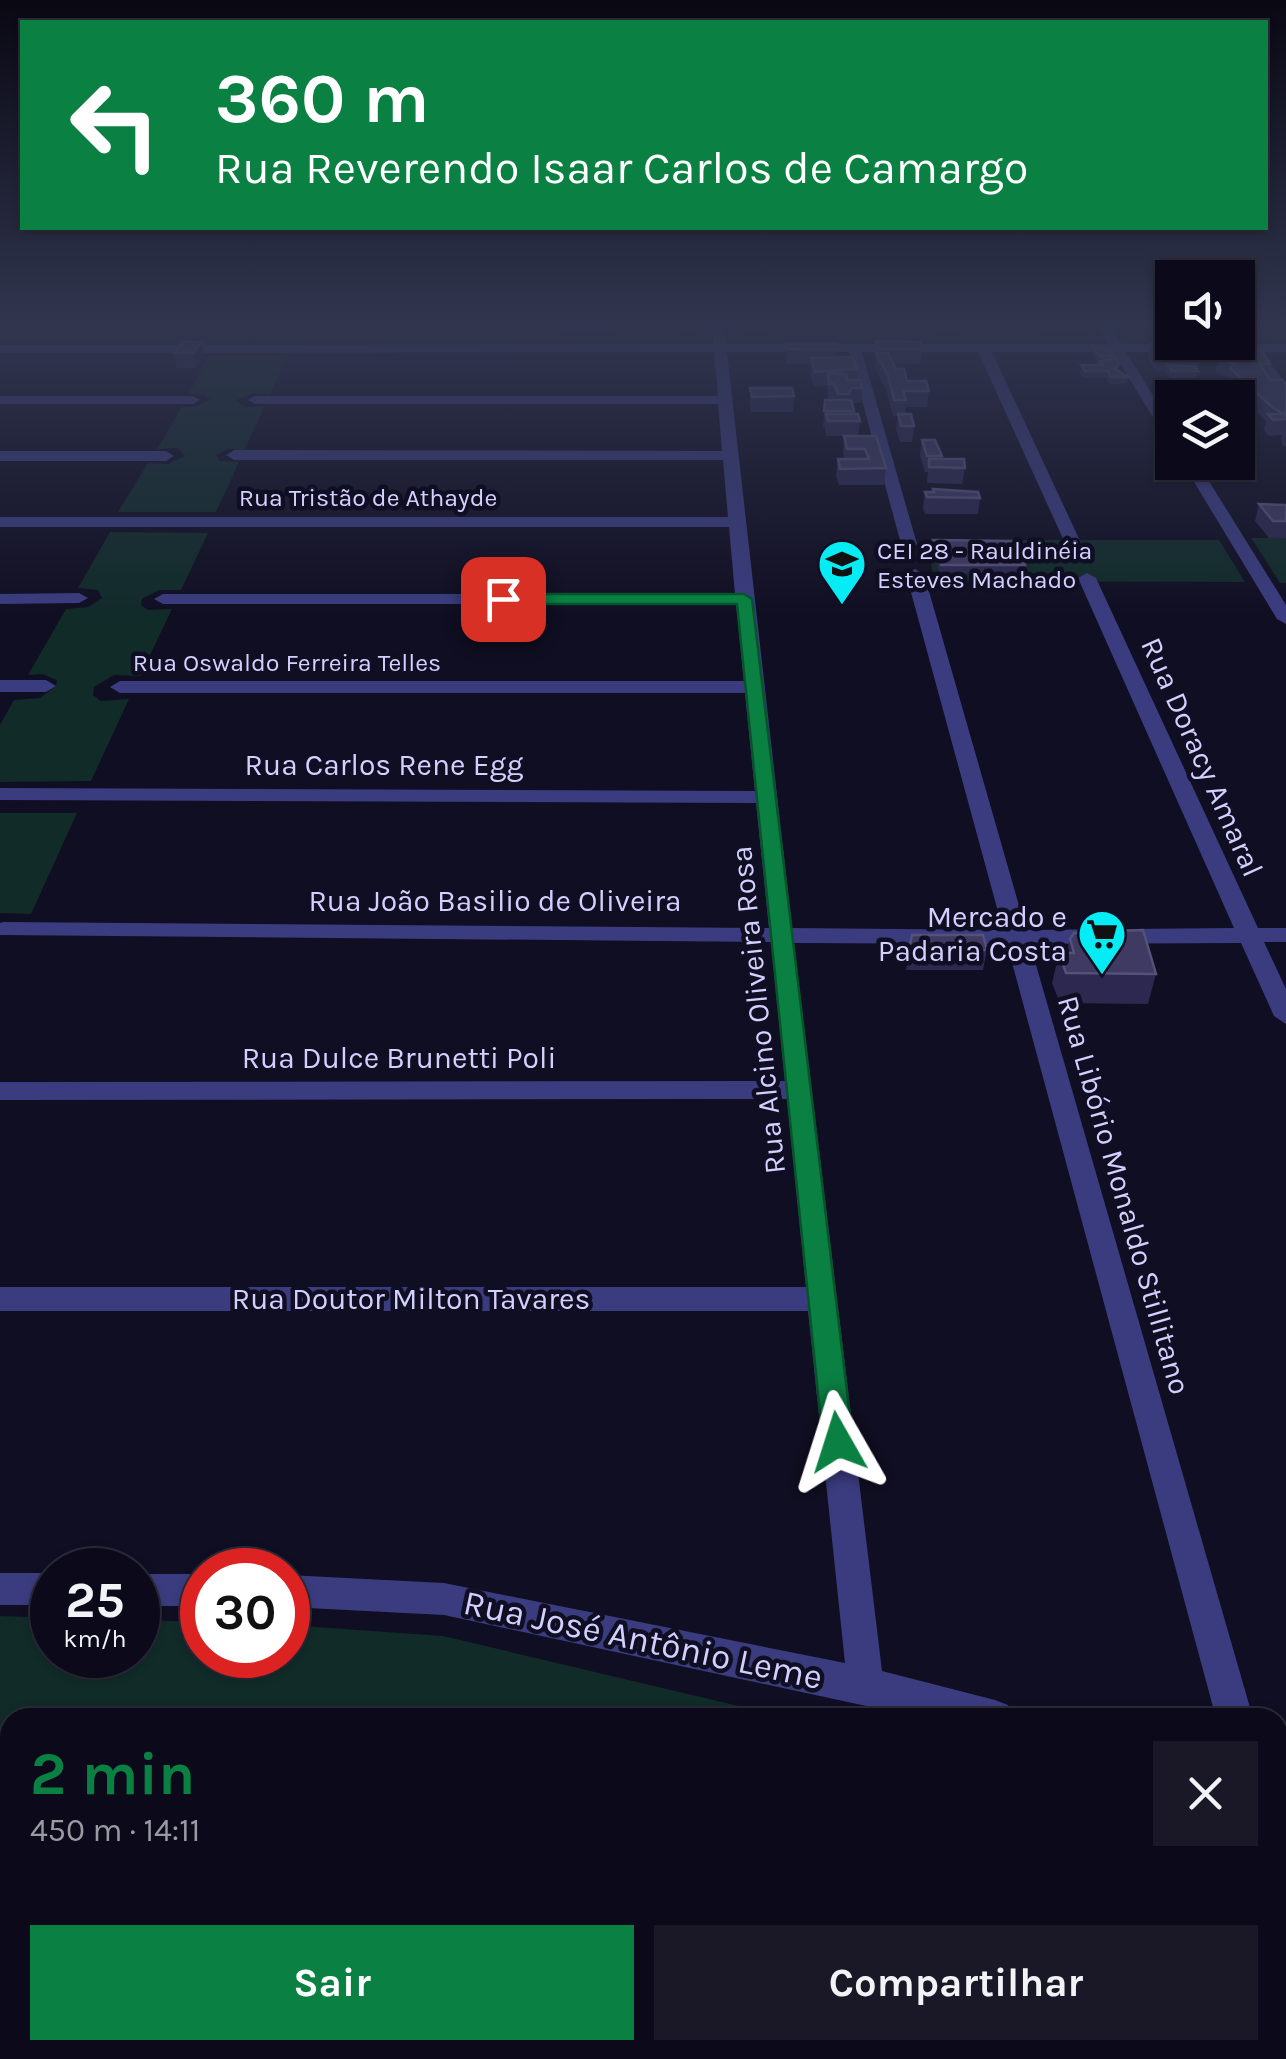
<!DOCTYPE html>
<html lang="pt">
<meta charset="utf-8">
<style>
body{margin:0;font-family:Karla,sans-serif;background:#1a1827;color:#f1f3f6;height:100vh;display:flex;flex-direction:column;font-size:38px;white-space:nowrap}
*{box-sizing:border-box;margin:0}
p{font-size:32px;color:#9a9aa2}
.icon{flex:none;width:55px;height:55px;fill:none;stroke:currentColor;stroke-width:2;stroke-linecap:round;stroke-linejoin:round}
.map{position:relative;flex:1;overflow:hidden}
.details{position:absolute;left:0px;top:1708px;width:1288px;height:352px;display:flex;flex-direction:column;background:#0c0a1a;border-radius:30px 30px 0 0;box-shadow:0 2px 8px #0004,0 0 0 2px #2c2b39}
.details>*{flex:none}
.top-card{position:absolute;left:20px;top:20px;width:1248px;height:210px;border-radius:0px;box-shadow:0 2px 8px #0004,0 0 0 2px #2c2b39;background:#0b8043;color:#fff;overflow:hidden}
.fabs{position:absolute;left:1155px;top:260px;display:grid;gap:20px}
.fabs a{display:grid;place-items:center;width:100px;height:100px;border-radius:0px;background:#0c0a1a;box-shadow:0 2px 8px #0004,0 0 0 2px #2c2b39;font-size:50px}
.speed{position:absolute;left:30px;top:1548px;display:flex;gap:20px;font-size:50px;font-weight:700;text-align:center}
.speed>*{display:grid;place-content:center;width:130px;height:130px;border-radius:50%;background:#0c0a1a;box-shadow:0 2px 8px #0004,0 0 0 2px #2c2b39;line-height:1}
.speed small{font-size:25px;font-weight:400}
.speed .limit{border:15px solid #d22;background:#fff;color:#111}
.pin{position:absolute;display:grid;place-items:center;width:85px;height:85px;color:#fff;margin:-42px;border-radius:20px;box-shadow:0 5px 15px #0006}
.me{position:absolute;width:110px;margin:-55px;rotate:354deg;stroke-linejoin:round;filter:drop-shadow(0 0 8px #0008)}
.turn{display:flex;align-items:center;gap:35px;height:210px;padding:0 30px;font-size:45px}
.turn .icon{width:130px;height:130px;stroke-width:2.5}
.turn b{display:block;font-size:70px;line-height:85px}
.round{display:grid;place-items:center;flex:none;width:105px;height:105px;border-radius:0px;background:#1a1827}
.summary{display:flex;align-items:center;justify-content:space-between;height:170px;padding:0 30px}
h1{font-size:60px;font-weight:700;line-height:75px;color:#0b8043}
.button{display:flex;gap:20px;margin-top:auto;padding:20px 30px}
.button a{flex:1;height:115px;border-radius:0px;background:#0b8043;color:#fff;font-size:40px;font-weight:700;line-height:115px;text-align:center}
.button a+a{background:#1a1827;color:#f1f3f6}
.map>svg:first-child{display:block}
.green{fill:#112b29}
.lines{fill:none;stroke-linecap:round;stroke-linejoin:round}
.minor{fill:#3a3c7f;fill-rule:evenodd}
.wall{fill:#2c284f}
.shaded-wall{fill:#1a1635}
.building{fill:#3e3a62;stroke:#55517a;stroke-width:2.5}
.route{fill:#0b8043;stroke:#07532c;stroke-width:2.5}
.labels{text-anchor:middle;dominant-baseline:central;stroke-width:9;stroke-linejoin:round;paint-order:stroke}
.far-street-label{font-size:25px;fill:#d2d0fe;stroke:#100e22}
.far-poi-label{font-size:25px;fill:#d2d0fe;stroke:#100e22;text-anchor:start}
.street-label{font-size:30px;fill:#d2d0fe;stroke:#100e22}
.poi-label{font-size:30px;fill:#d2d0fe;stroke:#100e22;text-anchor:end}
.near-street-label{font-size:35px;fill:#d2d0fe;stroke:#100e22}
</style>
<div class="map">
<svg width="1286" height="2059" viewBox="0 0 1286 2059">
<rect width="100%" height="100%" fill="#100e22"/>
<path class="green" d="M208,356H288L270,394L253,393L236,400L245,407L265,406L244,450L228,449L216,455L220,461L239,462L216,512H118L148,463L168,464L185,456L178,448L157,449L182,407L198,406L210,400L205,395L189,394Z
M110,532L208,533L181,590H159L142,599L141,605L148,610L172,609L140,676L114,675L94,687L93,695L101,701L129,699L91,781L0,782V725L14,700L40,698L56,686L57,680L42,674L28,675L66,609L88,607L102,598L98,590L78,588Z
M1251,538H1286V583H1280Z
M925,540H1219L1245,582L935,581Z
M0,813H77L31,914L0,913Z
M0,1616L52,1618V1655H138V1620L202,1622V1655H288V1625L443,1636L785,1717L10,1718V2050H1278V1845L1286,1847V2059H0Z"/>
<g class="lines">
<path class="minor" d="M712,327H724L726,344H1108L1098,327H1111L1121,344H1286V352H1261L1286,384V397L1247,352H1126L1172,426V441L1165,437L1113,352H992L1081,543L1073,548L1065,543L978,352H862L917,544L909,549L901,544L849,352H727L792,928L1003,930L906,574L915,569L924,574L1026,930L1234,928L1078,578L1087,573L1096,578L1258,928H1286V942H1264L1286,989V1024L1274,1016L1241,943L1030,944L1253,1718H1216L1007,944L794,943L882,1671L995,1700L1008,1705L1013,1718H922L444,1615L288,1607V1575L444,1583L845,1663L808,1311H0V1287H806L787,1099L0,1100V1082L785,1081L771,942L0,935V923L4,922L769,928L756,803L0,800V788L755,791L745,693H120L110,687L120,681H744L736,604H163L154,599L163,594H735L729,527H0V517H728L723,460H234L226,455L234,450L722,451L718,404H255L248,400L255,396H718L714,352L0,353V345L713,344Z
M0,396H193L200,400L193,404H0Z
M0,451H166L174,456L166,461H0Z
M1182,462H1197L1286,605V624L1277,619Z
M0,594L79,593L88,598L79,603L0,604Z
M0,680H46L56,686L46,692H0Z
M0,1573H52V1605H0Z
M138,1574H202V1606H138Z
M1278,1769L1286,1772V1810L1278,1807Z"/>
</g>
<path class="wall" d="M562,327H613V333H563Z
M745,327H767V332H750Z
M938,327H962V330L939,332Z
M1040,327H1086V330L1043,332Z
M876,341L922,349L920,364H894L896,369L907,381L929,391L927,407H906L905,414L914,426L912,442H900L896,429L898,416H893L887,392L875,368Z
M183,342L204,357L196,368H177L174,353Z
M787,344H836L835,358L857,369L856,380L862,388L861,403H852L854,414L860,421L858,436L886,468L884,485H839L836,475L838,459H844L843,452L844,436H826L825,427H823L825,400H833L828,399L827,386L814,387L810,373L811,364H786Z
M1151,344L1201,356L1196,378H1170L1166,373L1167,371L1155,370L1148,359Z
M1093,347L1114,355L1113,358L1119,364L1118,370L1128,377L1127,384H1109L1106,378H1083L1080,373L1081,365H1098L1092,354Z
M1221,350L1270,364L1268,375L1270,380L1286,384V446H1283L1281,439L1282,435L1269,436L1264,430L1266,421L1227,383L1228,378L1215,372Z
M750,388L794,396L793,412H751L750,404Z
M922,440L942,456V459L965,468L962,484L927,483L928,472H925L920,456Z
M933,489L980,498L978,514H925L923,508L925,492H933Z
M1259,504L1286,505V538H1269L1255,521Z
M933,540L1025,565L1024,574L940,573L932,549Z
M912,935L987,950L983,970H906Z
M1070,939L1156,974L1148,1004L1060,1003L1052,983L1059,953H1066Z"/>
<path class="shaded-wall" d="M676,327H701V329L676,332Z
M202,342L204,357L196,368L193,353Z"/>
<path class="building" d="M876,341L920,342L922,349H878Z
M183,342H202L193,353H174Z
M1193,343L1201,356H1159L1151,344Z
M787,344H836L835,350L787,349Z
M1093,347L1109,350L1114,355L1100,357Z
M1221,350H1261L1270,364H1260L1270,380H1282L1286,384V419L1273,420L1268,414H1285L1273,408L1230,368L1234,364L1218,357H1226Z
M876,353H888L896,369H904L907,381H926L929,391H903L906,400H894L888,376Z
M853,357L857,369L815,372L811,358Z
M1116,358L1119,364L1114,368L1128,377H1111L1108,371H1085L1081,365H1103L1100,361Z
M1168,365L1194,366L1198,371H1172Z
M828,373L846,374L847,380H860L862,388H851L849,394H838L834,384H829Z
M750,388H792L794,396L752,397Z
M1177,396H1206L1207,398H1178Z
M825,400H851L854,411H824Z
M826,414H858L860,421H828Z
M898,414H911L914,426H901Z
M844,436H876L886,468L840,469L838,459H869L865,449H847Z
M922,440H935L942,456H927Z
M929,459H964L965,468L929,467Z
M933,489L978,492L980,498L927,497L925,492H934Z
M1259,504L1286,505V521H1273Z
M933,540L1016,541L1025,565H941Z
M1143,930L1156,974L1066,973L1059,953H1074L1070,939L1074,933Z
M912,935H983L987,950H909Z"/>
<linearGradient id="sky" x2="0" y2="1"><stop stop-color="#090813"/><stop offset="0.53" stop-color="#31364f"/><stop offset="1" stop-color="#31364f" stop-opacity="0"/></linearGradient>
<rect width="1286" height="616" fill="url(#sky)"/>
<path class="route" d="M744,594L752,599L853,1442L848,1451L838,1455L828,1451L823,1442L737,604H503L495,599L503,594Z"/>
<defs>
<g id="school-pin" transform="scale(2.5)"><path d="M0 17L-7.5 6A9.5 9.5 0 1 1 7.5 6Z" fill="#06ecf4" stroke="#100e22"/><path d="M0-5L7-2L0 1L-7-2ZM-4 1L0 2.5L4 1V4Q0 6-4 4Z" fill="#111"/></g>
<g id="supermarket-pin" transform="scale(2.5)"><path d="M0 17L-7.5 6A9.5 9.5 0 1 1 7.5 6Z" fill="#06ecf4" stroke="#100e22"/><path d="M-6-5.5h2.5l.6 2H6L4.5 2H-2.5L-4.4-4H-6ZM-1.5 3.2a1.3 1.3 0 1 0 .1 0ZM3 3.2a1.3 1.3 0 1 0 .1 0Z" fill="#111"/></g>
</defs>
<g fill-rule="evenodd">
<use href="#school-pin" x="842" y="564"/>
<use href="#supermarket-pin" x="1102" y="934"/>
</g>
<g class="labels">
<g class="far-street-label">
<text x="368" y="497">Rua Tristão de Athayde</text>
<text x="287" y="662">Rua Oswaldo Ferreira Telles</text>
</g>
<g class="far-poi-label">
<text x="877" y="550">CEI 28 - Rauldinéia<tspan x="877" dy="29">Esteves Machado</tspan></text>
</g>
<g class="street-label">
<text transform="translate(1202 757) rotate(66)">Rua Doracy Amaral</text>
<text x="384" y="765">Rua Carlos Rene Egg</text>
<text x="495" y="901">Rua João Basilio de Oliveira</text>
<text transform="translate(758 1010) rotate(-96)">Rua Alcino Oliveira Rosa</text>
<text x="399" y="1058">Rua Dulce Brunetti Poli</text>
<text transform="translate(1124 1195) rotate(74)">Rua Libório Monaldo Stillitano</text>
<text x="411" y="1299">Rua Doutor Milton Tavares</text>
</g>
<g class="poi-label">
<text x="1067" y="917">Mercado e<tspan x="1067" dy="34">Padaria Costa</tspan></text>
</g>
<g class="near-street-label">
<text transform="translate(643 1640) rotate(12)">Rua José Antônio Leme</text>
</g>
</g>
</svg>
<div class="fabs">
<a><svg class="icon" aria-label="sound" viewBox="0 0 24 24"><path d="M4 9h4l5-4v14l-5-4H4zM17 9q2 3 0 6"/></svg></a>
<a><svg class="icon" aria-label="layers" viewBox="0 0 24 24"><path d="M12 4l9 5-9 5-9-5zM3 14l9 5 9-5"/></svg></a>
</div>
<div class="speed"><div>25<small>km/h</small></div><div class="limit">30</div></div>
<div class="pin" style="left:503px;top:599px;background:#d93025"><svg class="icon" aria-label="arrive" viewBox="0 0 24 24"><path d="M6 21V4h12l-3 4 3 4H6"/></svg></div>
<svg class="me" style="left:838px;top:1442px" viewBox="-20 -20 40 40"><path d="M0-17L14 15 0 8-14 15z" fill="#0b8043" stroke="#fff" stroke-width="4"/></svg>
<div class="top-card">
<div class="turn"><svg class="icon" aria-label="left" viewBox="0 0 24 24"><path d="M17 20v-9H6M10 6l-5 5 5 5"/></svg><div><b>360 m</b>Rua Reverendo Isaar Carlos de Camargo</div></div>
</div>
<section class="details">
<div class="summary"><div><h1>2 min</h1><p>450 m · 14:11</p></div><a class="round"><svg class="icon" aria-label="close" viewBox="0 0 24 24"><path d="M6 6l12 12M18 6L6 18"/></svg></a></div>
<div class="button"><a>Sair</a><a>Compartilhar</a></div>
</section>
</div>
